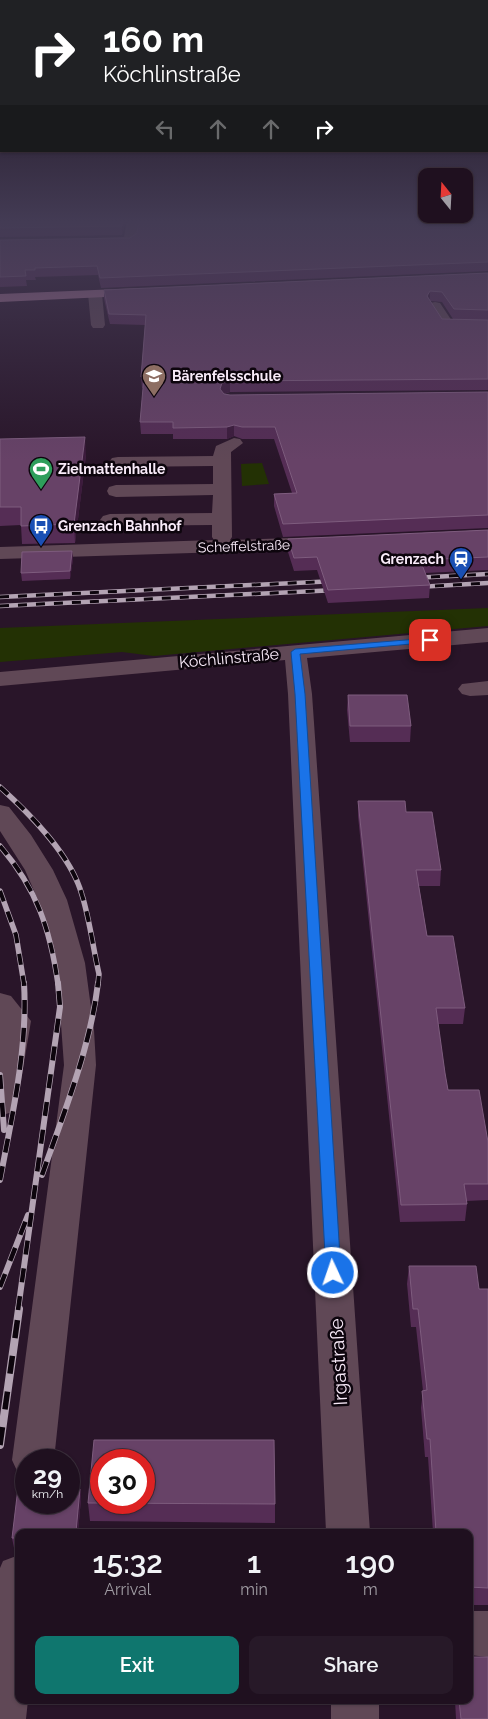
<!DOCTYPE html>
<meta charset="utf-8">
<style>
body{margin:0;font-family:Raleway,sans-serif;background:#271928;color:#f1f3f6;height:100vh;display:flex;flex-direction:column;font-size:19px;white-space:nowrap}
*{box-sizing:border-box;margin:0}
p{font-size:16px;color:#a19da4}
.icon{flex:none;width:28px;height:28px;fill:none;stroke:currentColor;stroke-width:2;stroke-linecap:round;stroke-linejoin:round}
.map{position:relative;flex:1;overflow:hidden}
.sheet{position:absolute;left:15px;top:1529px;width:458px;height:175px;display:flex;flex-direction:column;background:#1f101f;border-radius:10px;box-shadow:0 1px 4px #0004,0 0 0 1px #3c303d}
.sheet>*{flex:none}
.top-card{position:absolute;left:0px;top:0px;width:489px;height:152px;box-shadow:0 1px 4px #0004,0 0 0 1px #3c303d;background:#202124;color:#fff;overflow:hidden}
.needle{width:32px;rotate:342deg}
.buttons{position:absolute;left:418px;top:168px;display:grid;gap:10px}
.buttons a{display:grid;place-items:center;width:55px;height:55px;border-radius:10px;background:#1f101f;box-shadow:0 1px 4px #0004,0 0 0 1px #3c303d;font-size:25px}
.speed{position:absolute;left:15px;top:1449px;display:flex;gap:10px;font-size:25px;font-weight:700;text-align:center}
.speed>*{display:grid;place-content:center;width:65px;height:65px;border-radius:50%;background:#1f101f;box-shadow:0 1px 4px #0004,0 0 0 1px #3c303d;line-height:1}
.speed small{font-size:12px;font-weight:400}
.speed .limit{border:8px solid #d22;background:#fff;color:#111}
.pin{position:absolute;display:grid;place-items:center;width:42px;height:42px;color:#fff;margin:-21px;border-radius:10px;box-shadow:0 2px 8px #0006}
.me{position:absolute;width:55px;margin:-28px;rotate:357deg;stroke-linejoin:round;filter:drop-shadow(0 0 4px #0008)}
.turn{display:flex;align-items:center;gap:18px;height:105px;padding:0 20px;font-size:22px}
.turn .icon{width:65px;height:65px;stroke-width:2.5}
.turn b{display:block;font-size:35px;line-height:42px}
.lanes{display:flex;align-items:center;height:48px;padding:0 20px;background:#0003;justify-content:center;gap:25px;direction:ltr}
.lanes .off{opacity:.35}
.eta{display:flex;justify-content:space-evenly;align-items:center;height:85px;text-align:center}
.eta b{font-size:30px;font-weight:600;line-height:35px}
.cta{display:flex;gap:10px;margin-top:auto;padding:10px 20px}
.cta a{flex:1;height:58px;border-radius:10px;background:#0f766e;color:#fff;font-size:20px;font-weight:600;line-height:58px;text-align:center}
.cta a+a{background:#271928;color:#f1f3f6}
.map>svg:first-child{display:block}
.green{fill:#233104}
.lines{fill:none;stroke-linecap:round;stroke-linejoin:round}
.minor{fill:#604856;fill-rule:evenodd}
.major{fill:#a3718f;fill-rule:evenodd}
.rail-far3-casing{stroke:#b3a3b3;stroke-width:4.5}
.rail-far2-casing{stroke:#b3a3b3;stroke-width:5.5}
.rail-far1-casing{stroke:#b3a3b3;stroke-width:6}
.rail-casing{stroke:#b3a3b3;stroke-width:8}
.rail-far3{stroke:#0d050d;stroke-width:3;stroke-dasharray:9;stroke-linecap:butt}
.rail-far2{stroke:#0d050d;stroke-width:4;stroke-dasharray:11;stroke-linecap:butt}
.rail-far1{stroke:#0d050d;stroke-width:4.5;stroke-dasharray:14;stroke-linecap:butt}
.rail{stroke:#0d050d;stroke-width:5.5;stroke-dasharray:18;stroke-linecap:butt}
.wall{fill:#552d55;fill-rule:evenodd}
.shaded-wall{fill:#3c1b3c}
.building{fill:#674267;stroke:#7e5c7e;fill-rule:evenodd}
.route{fill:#1a73e8;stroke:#114b97}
.labels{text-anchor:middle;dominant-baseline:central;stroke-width:5;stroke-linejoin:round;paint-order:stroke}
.far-poi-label{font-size:14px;font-weight:bold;fill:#f9ebf9;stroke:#0d050d;text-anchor:start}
.far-street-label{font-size:14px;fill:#f9ebf9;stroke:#0d050d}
.street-label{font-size:16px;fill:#f9ebf9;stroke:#0d050d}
.near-street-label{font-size:19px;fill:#f9ebf9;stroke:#0d050d}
</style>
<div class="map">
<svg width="488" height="1719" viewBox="0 0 488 1719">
<rect width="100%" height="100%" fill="#291529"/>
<path class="green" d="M262,463L269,484L242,486L241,464Z
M488,608V626L154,656L122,652L0,662V628Z"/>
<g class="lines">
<path class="minor" d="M127,220H139L135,244L96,246L90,242L96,238L124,237Z
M95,290L102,294L105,325L103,328H93L91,325L88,294Z
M435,302L440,303L452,321H488V329L443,328L428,306L430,303Z
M234,438L240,439L243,443L231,452L232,537L230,540L324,537L331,539L334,543L331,547L324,549L0,559V547L214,540L212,537V525L110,526L103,524L100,520L103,516L110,514L212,513L213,495L116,497L109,495L107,491L109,487L116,485L213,484V466L118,467L112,466L109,462L112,458L118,457L213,456L216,446Z
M488,628V642L307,658L312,694L370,1532H326L288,694L285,660L0,686V672Z
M488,681V695L470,696L462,694L458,689L462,684Z
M0,805L9,807L31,835L53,870L67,900L85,963L94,1030L96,1065L54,1460H26V1476L18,1473L12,1460L64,1065L59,997L48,931L38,900L25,870L0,831Z
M0,993L11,996L31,1021L17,1104L12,1112L0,1116Z
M19,1555V1700H28L26,1719H0V1568L3,1561Z
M469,1611H488V1657L469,1655Z
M331,1700H379V1719H331Z"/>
<path class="major" d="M142,288L147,289L149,292L147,295L0,302V294Z"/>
<g class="rail-far3-casing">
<path id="rail-far3" d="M413,578L488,574
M417,587L488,583
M0,597L336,581
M0,606L337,590"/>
</g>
<g class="rail-far2-casing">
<path id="rail-far2" d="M0,787C31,815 71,855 82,895C90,921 93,948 99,974L98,984
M0,846C37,889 50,929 58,984
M0,891L16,935L24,984"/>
</g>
<g class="rail-far1-casing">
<path id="rail-far1" d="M0,1075L4,1130
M42,1175C64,1112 90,1049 98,983
M0,1180C12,1115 28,1049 24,983
M0,1287L28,1215
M18,1310L60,1007L58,983"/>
</g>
<g class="rail-casing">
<path id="rail" d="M0,1445L19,1309"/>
</g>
<use href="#rail-far3" class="rail-far3"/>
<use href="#rail-far2" class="rail-far2"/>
<use href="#rail-far1" class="rail-far1"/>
<use href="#rail" class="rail"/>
</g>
<path class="wall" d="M0,220H126L122,235L0,237Z
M488,220V271L101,288L98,275L35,277L36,280H26L27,286L0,287V240L130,238Z
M488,273V320L454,319L488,320V390L230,392L224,394L230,395L488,392V528L283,537L274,506V494L292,493L274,439H242L234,436L227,439H173V434H141L140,422L143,388H142L141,377L145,325L110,324L104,299V290ZM430,301L442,302L453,319H442Z
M0,439L86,455L75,543L22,544L21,525L0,526Z
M488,530V570L425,573L430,585L429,598L328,603L317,570L294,571L288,552V539Z
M72,551L73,559L70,579L22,581L21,573Z
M348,695L411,726L410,742H350L347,710Z
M358,801L406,812L441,870L440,886H419L427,936L465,1008L463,1024H438L445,1073L448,1090L488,1142V1200L466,1201L467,1204L465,1221L400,1222L358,816Z
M409,1266L479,1289H488V1605H469V1532H433L428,1457H425L421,1408L423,1391L416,1327H411L407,1284Z
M18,1488H26V1502H69V1489H80L81,1499L78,1532H19V1548H14L12,1538Z
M88,1503L275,1504V1523L90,1521Z
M455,1700H469L488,1719H456Z"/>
<path class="shaded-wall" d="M124,220H126L122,235V226Z
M430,291V301L427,296Z
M230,381V392L222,394L220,389L222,383Z
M234,425V436L227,439V427Z
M85,437L86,455L75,543L74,524Z
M72,551L73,559L70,579V571Z
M80,1489L81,1499L78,1532H76Z"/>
<path class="building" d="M0,220H124L122,226L0,228Z
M139,220H488V262L100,278L97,266L35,268V270H25L26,276L0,277V240L130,238L137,233Z
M488,273V310L454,309L442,292L430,291L427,296L442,319L488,320V379L230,381L222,383L220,389L224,394L230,395L488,392V515L283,524L274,494L297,493L275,427H242L234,425L227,427L173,428V422H140L144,377H141L146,315L109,314L104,290Z
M85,437L74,524L21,526V507H0V439Z
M488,530V557L420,560L430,585L328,590L317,557L294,558L288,539Z
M72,551L70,571L21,573L22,552Z
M348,695H407L411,726H350Z
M358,801H405L406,812H432L441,870H416L427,936H453L465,1008H436L445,1073L448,1090H479L488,1142V1184H464L467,1204L401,1205Z
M409,1266H476L479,1289H488V1588L469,1587V1532H436L430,1439H427L422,1391L427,1390L418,1309H413Z
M94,1440H274L275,1504L88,1503ZM101,1460H144V1502H101Z
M18,1488H26V1502H69V1489H80L76,1532H19V1538H12Z
M469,1657H488V1719H461L459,1700H469Z"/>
<linearGradient id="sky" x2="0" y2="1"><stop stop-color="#170c17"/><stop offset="0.48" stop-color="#433b54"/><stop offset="1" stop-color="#433b54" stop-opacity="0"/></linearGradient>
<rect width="488" height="461" fill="url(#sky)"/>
<path class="route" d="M430,638L435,640L433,642L300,654L305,694L341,1273L339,1277L333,1279L328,1277L326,1273L295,694L291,652L295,649Z"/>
<defs>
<g id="school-pin" transform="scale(1.25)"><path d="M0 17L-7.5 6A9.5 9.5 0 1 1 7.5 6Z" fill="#8d6e63" stroke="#0d050d"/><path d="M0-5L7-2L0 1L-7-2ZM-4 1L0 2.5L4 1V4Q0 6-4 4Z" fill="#fff"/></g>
<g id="stadium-pin" transform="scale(1.25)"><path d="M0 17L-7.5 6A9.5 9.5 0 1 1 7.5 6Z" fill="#2e9e5b" stroke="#0d050d"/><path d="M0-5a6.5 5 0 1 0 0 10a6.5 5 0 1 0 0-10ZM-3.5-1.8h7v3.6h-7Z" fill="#fff"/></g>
<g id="bus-pin" transform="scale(1.25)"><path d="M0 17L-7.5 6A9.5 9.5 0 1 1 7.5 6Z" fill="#1a4fb4" stroke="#0d050d"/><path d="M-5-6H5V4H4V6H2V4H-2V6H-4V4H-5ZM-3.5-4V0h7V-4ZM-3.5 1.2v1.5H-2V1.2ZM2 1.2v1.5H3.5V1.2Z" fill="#fff"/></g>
<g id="station-pin" transform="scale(1.25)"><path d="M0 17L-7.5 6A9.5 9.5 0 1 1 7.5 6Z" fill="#1a4fb4" stroke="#0d050d"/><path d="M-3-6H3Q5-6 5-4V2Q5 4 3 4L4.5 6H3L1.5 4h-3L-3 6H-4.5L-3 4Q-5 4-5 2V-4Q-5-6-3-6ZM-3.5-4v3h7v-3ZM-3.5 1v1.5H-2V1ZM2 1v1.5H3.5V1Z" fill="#fff"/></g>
</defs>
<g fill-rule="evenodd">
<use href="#school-pin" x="154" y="376"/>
<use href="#stadium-pin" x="41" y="469"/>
<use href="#bus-pin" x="41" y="526"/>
<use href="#station-pin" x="461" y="559"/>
</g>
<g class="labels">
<g class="far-poi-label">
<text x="172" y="376">Bärenfelsschule</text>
<text x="58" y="469">Zielmattenhalle</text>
<text x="58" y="526">Grenzach Bahnhof</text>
<text x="444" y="559" text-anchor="end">Grenzach</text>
</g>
<g class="far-street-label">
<text transform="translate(244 546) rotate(-2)">Scheffelstraße</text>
</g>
<g class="street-label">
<text transform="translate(229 658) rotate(-5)">Köchlinstraße</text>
</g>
<g class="near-street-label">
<text transform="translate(338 1362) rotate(-93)">Irgastraße</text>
</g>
</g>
</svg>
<div class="buttons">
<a><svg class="needle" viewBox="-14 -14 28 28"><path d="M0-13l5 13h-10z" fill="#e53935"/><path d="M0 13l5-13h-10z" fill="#a19da4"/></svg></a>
</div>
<div class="speed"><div>29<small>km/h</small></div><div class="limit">30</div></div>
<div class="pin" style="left:430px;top:640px;background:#d93025"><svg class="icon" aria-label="arrive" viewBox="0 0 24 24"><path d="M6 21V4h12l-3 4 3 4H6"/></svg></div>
<svg class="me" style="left:333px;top:1273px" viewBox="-20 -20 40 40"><circle r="17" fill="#1a73e8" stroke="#fff" stroke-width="3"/><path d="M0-11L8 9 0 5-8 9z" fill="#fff"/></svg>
<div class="top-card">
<div class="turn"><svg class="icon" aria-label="right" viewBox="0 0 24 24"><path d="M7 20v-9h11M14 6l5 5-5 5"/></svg><div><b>160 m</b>Köchlinstraße</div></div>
<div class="lanes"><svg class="icon off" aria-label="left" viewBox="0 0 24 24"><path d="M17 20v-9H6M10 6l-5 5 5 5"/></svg><svg class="icon off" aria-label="ahead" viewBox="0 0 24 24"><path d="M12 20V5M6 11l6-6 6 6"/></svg><svg class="icon off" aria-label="ahead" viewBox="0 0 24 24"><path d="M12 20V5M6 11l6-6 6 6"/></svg><svg class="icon" aria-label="right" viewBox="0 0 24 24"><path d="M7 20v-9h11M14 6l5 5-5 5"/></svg></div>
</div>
<section class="sheet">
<div class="eta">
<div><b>15:32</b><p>Arrival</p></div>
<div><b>1</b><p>min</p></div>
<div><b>190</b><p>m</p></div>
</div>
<div class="cta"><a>Exit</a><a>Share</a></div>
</section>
</div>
